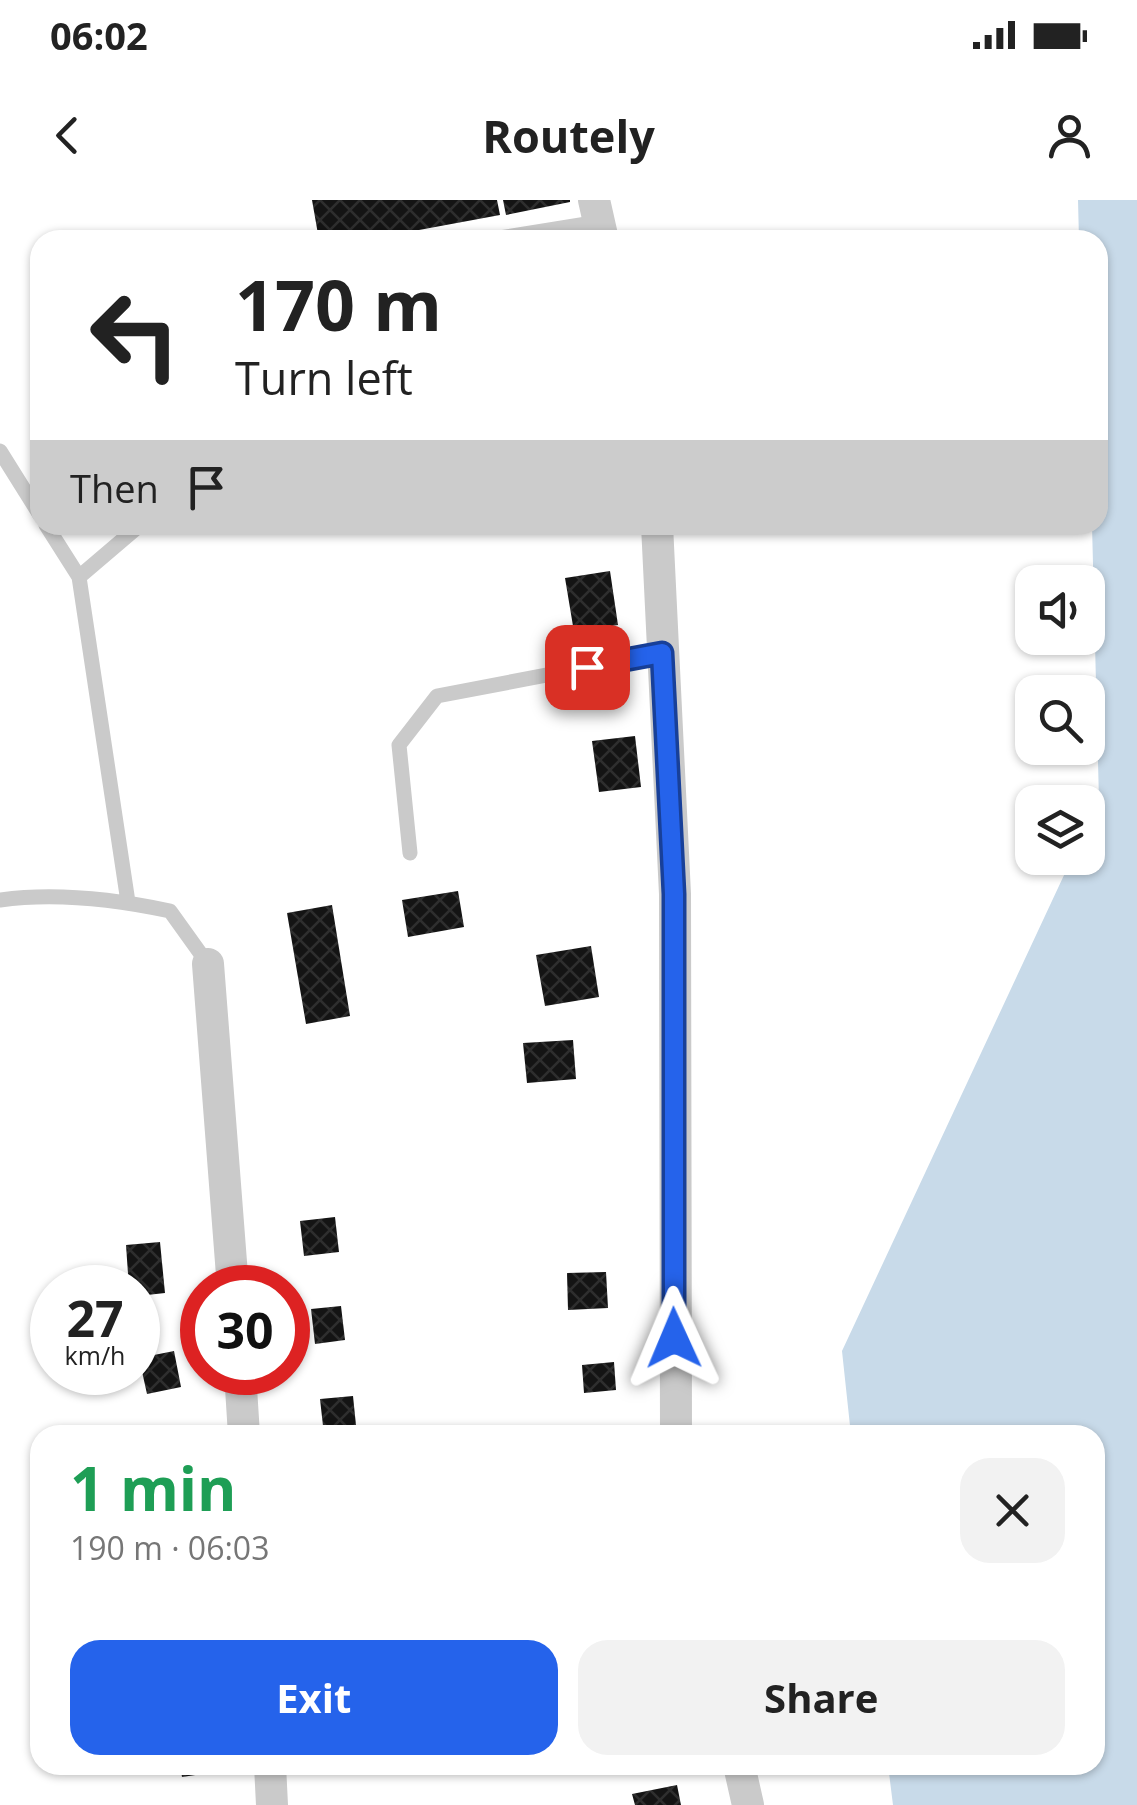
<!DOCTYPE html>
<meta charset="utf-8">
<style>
body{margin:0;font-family:"Open Sans",sans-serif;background:#f2f2f2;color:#222;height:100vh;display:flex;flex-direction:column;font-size:38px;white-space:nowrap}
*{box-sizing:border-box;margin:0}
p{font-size:32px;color:#767676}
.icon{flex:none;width:55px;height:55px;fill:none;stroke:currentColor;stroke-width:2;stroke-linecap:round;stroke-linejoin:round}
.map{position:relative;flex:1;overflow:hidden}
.side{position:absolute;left:30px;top:1225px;width:1075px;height:350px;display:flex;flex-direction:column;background:#fff;border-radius:30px;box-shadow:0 2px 8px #0004}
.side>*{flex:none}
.banner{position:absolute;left:30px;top:30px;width:1078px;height:305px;border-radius:30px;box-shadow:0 2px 8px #0004;background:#fff;color:#222;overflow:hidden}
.buttons{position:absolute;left:1015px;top:365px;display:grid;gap:20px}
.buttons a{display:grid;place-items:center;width:90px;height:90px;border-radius:20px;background:#fff;box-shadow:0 2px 8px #0004;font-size:50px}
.speed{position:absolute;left:30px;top:1065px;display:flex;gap:20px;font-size:50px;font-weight:700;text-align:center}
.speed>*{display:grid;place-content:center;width:130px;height:130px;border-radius:50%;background:#fff;box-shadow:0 2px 8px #0004;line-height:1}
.speed small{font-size:25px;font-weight:400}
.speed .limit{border:15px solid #d22;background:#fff;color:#111}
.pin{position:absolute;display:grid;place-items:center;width:85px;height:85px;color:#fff;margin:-42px;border-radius:20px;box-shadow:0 5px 15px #0006}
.me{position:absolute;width:110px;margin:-55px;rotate:359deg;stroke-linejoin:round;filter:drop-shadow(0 0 8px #0008)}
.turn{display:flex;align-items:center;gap:35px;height:210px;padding:0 40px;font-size:45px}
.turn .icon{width:130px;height:130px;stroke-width:2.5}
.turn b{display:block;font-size:70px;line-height:85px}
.then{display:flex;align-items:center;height:95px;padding:0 40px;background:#0003;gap:20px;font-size:38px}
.round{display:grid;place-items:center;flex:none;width:105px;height:105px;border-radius:30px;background:#f2f2f2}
.head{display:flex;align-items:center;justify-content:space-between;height:170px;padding:0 40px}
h1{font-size:60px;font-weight:700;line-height:75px;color:#1e9e55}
.button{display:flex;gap:20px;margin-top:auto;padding:20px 40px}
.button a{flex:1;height:115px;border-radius:30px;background:#2563eb;color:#fff;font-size:40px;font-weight:700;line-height:115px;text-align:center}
.button a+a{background:#f2f2f2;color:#222}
.status{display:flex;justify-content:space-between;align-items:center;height:70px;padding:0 50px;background:#fff;direction:ltr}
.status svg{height:28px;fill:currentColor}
header{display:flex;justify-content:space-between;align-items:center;height:130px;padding:0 40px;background:#fff;font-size:45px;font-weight:700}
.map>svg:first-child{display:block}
.water{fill:#c8dae9}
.building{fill:url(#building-cross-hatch)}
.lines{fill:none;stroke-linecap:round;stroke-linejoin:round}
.service{stroke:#cacaca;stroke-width:15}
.minor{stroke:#cacaca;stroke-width:32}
.route-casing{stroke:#184099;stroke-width:25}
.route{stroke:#2563eb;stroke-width:18}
</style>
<div class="status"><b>06:02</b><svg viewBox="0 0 49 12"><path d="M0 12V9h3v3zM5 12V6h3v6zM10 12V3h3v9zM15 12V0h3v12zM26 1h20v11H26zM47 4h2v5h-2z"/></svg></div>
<header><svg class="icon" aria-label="back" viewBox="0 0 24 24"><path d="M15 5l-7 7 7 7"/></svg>Routely<svg class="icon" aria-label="person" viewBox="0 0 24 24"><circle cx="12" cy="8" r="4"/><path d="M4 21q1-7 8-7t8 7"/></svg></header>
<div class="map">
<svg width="1137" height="1605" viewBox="0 0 1137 1605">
<defs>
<pattern id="building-cross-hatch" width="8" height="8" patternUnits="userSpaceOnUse" patternTransform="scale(2.5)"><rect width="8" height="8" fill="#141414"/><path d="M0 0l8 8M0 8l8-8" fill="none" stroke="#2e2e2e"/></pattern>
</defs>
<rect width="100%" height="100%" fill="#fff"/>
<path class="water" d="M1078,0H1137V1605H893L888,1565H1095V1235H851L842,1151L1072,658H1088V625L1099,601L1092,325H1098V40H1079Z"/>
<path class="building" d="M312,0H497L500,15L365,40H319Z
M503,0H570V2L506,15Z
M610,371L618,425L574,432L565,378Z
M635,536L641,587L599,592L592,541Z
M458,691L464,727L408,737L402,700Z
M332,705L350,816L306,824L287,713Z
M591,746L599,797L545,806L536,755Z
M573,840L576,879L527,883L523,843Z
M335,1017L339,1052L304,1056L300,1021Z
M160,1042L165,1093L138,1096V1088H129L126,1045Z
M606,1072L608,1108L568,1110L567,1073Z
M341,1106L345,1140L315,1144L311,1109Z
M174,1151L181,1187L147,1194L139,1158Z
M614,1162L616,1190L584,1193L582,1165Z
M353,1196L357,1235H324L320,1199Z
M180,1565H229V1570L182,1577Z
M677,1585L681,1605H635L632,1594Z"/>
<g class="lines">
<path class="service" d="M487,40L599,22
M0,251L40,315
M46,325L79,377L128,702
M79,377L140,325
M410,653L399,545L437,496L662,453
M0,700C57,692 114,699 170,711L208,764"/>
<path class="minor" d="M594,0L603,40
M657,325L675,694L676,1235
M208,764L233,1088
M240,1172L244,1235
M270,1565L272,1605
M739,1565L748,1605"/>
</g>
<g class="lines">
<g class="route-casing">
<path id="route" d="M587,467L662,453L674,694V1138"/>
</g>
<use href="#route" class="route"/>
</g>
</svg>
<div class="buttons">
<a><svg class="icon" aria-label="sound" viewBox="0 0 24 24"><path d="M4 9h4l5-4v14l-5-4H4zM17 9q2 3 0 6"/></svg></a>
<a><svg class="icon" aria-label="search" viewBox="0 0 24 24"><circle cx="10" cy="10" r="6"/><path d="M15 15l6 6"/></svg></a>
<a><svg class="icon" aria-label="layers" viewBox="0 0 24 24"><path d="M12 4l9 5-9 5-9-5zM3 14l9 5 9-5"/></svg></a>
</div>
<div class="speed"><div>27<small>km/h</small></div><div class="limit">30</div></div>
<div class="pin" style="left:587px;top:467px;background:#d93025"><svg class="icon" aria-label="arrive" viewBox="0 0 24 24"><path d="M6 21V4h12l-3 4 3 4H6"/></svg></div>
<svg class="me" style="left:674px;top:1138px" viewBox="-20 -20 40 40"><path d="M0-17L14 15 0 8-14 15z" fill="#2563eb" stroke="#fff" stroke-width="4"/></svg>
<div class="banner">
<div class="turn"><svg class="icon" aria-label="left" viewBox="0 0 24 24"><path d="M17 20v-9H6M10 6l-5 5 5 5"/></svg><div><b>170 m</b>Turn left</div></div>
<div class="then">Then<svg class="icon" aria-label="arrive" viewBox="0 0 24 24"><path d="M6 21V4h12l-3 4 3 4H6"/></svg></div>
</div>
<section class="side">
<div class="head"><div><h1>1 min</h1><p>190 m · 06:03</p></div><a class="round"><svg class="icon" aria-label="close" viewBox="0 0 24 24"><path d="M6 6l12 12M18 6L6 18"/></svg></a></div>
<div class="button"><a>Exit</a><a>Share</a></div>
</section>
</div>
